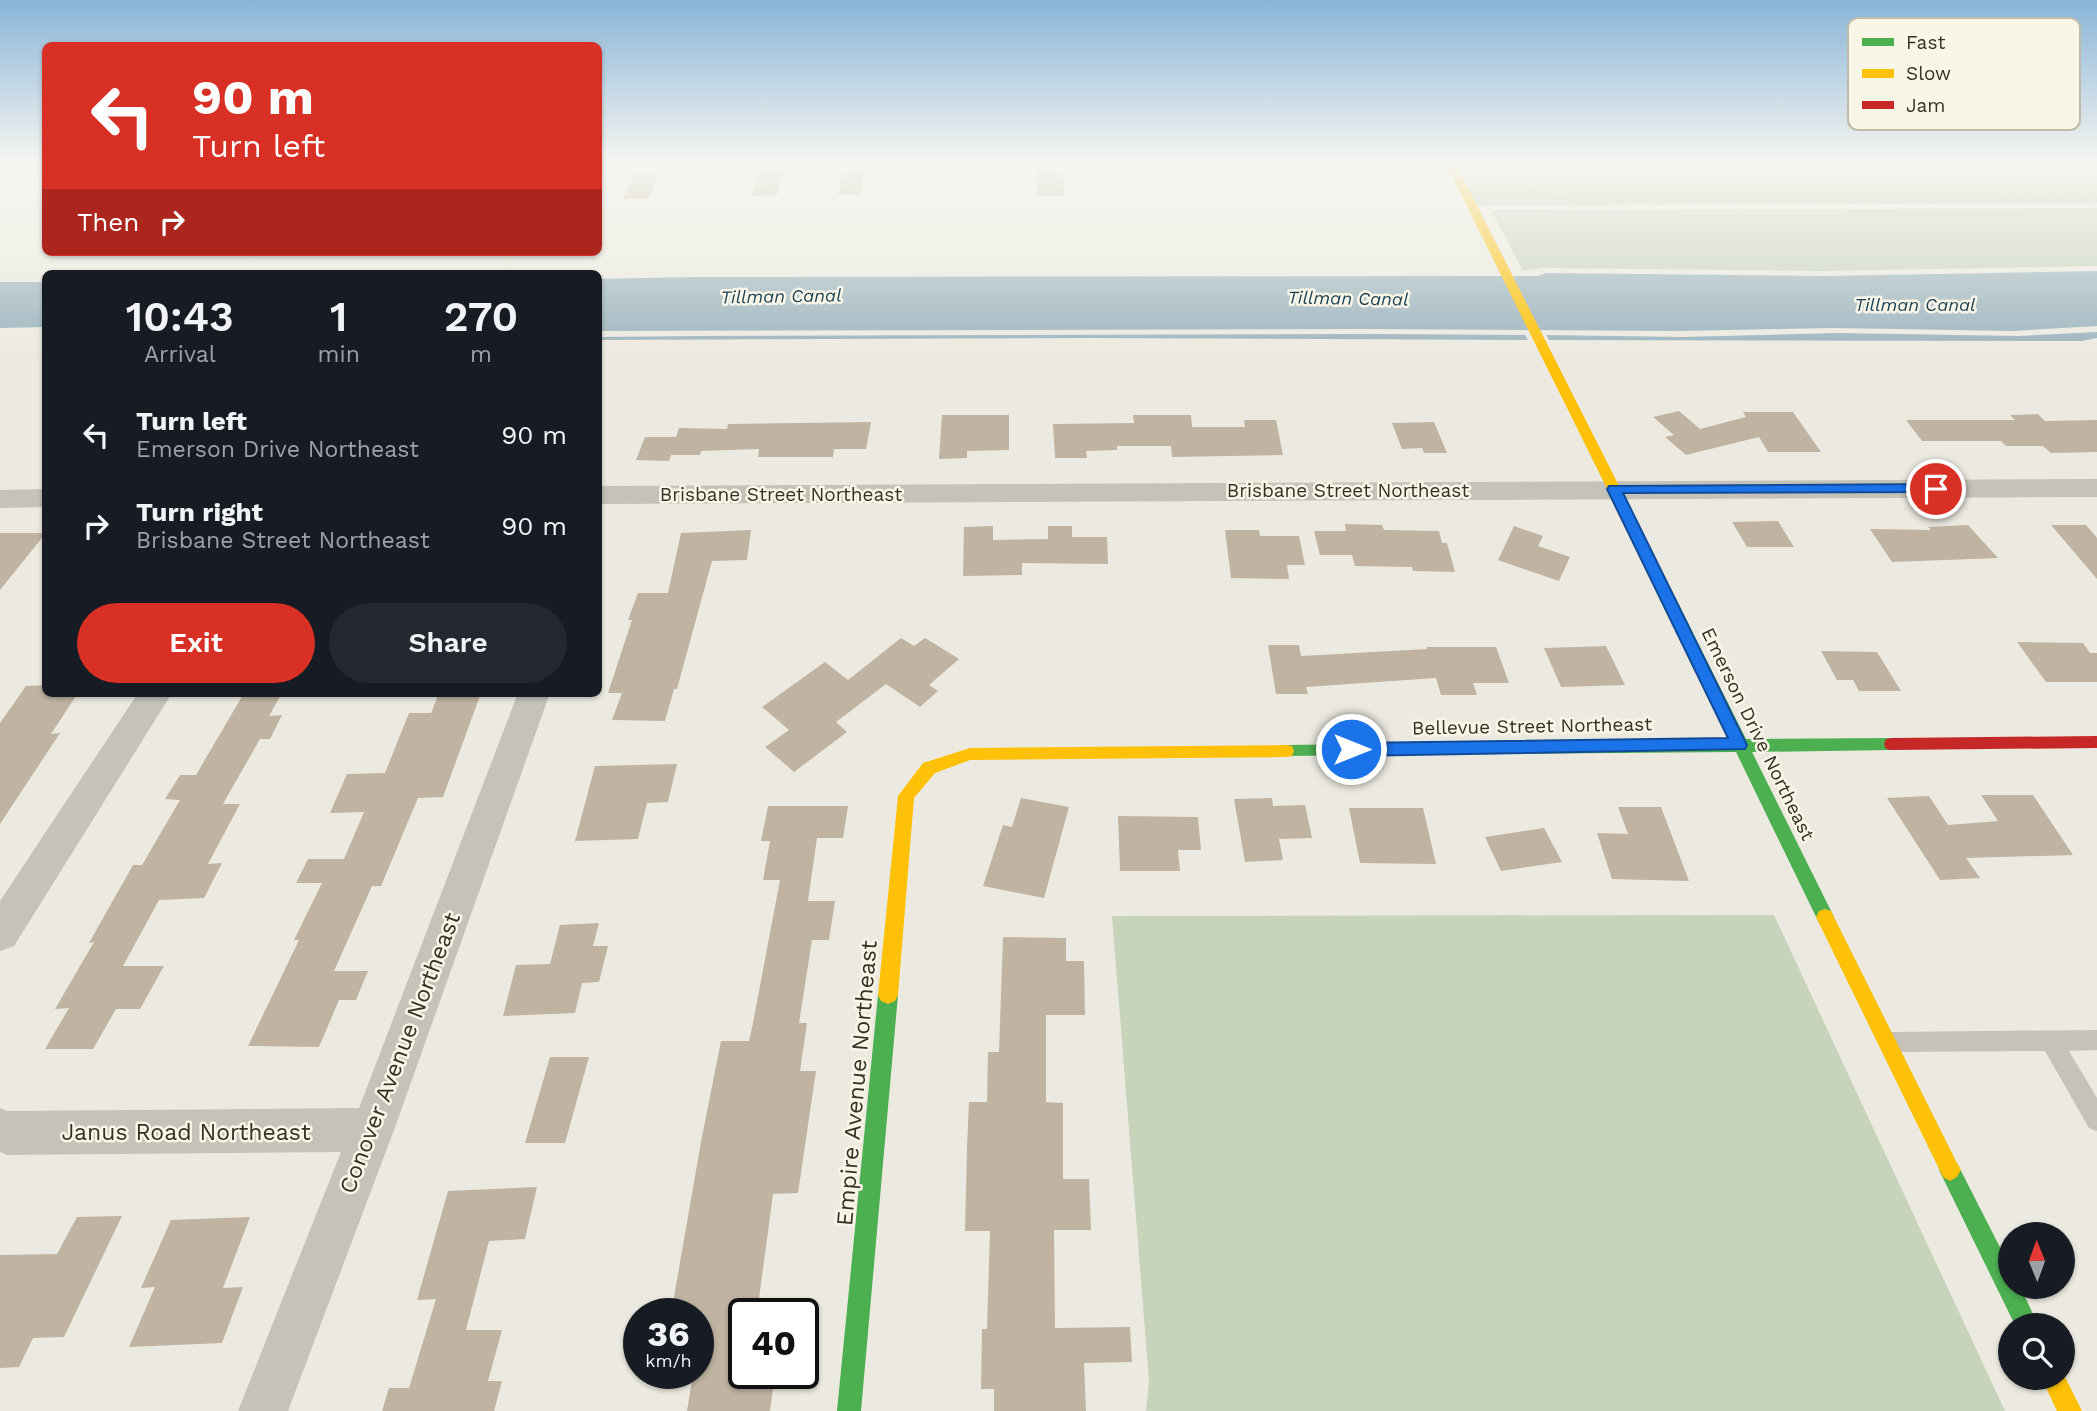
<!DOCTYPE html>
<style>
body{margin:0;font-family:"Work Sans",sans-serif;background:#242831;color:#f1f3f6;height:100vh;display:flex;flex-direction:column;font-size:26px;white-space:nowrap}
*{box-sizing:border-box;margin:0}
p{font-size:23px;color:#9ea1a6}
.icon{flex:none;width:38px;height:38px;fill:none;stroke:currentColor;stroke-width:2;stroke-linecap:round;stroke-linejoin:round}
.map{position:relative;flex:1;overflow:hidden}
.sheet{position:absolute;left:42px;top:270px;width:560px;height:427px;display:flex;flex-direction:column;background:#171b24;border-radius:10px;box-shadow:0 2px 5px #0004}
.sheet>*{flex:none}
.top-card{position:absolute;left:42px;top:42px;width:560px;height:214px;border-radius:10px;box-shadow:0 2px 5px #0004;background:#d93025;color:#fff;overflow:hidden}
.needle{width:46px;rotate:359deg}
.fabs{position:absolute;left:1998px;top:1222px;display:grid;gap:14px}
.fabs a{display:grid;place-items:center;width:77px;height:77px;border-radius:50%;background:#171b24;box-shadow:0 2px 5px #0004;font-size:35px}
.speed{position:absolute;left:623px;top:1298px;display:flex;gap:14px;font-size:35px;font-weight:700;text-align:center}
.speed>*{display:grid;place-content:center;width:91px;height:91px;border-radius:50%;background:#171b24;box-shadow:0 2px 5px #0004;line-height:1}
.speed small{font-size:18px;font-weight:400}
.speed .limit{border:4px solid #111;border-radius:10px;background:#fff;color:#111}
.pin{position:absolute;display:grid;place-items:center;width:60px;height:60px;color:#fff;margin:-30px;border:4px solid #fff;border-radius:50%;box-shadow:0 2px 7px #0007}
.me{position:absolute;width:77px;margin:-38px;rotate:90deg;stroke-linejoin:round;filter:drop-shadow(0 0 5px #0008)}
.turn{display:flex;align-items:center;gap:24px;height:147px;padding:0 35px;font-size:32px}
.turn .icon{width:91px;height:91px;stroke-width:2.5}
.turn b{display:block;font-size:49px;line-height:60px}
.then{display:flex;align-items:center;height:66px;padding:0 35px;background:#0003;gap:14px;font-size:26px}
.eta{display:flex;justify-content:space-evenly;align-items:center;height:119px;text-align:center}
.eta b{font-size:42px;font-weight:600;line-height:49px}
.action{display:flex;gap:14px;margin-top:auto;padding:14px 35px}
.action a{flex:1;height:80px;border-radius:42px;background:#d93025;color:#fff;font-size:28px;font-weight:600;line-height:80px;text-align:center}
.action a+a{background:#242831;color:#f1f3f6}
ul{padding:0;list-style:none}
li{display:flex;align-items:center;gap:21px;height:91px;padding:0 35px}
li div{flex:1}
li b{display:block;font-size:26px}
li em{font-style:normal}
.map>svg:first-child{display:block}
.green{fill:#c7d3ba}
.water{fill:#9cb4be}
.building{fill:#c0b3a1}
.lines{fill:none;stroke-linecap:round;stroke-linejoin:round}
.path{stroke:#bebab1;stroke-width:2.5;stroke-dasharray:2.5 2.5;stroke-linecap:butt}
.lane{fill:#c5c2b9;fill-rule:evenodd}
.street{fill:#c5c2b9;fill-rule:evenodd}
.fast{fill:#4caf50;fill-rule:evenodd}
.slow{fill:#ffc107;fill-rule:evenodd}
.jam{fill:#c62828;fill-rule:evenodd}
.route{fill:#1a73e8;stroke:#114b97;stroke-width:2}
.labels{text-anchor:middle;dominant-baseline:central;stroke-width:5;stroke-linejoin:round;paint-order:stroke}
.far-water-label{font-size:18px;font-style:italic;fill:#1c4358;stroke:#f9f6e7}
.street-label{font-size:19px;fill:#363027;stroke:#f9f6e7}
.near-street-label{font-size:23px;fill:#363027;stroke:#f9f6e7}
.key{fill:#f9f6e7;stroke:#bebbad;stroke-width:2}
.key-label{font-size:19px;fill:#363027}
</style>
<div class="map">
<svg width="2097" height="1411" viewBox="0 0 2097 1411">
<rect width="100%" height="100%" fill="#eceae0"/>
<path class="green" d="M1450,162H2097V203L1472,206Z
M2097,208V266L1821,271L1542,268L1523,271L1491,210Z
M1774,915L2005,1411H1146L1149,1381L1112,916Z"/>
<path class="water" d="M2097,271V326L2013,331L1833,328L1679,331L1369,329L599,331L598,279L691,277L1538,276L1546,273L1825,276Z
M0,282H45V327L0,328Z
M2097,332V338L2082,341L1549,340L1546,335L1683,337L1838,333L2019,336Z
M1371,334L1525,335L1528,340L1092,338L599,340L598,337L700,336Z"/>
<path class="building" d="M864,169L861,195H838L843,170Z
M760,170H785L777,195L752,196Z
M1036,170H1062L1064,196H1037Z
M635,172H660L648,199H623Z
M1679,411L1700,429L1746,417L1743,412H1793L1821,452H1768L1759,437L1686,455L1665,437L1674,435L1653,417Z
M2038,414L2045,421L2097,420V452L2051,453L2043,446H2006L2001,441H1922L1906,420H2015L2010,415Z
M942,415H1009V450L967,451V458L939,459Z
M1133,415H1191L1192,427H1245L1244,420H1276L1283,455L1172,457L1171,446H1117V450L1086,451L1087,458H1055L1053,424L1134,423Z
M871,422L866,449H834L833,457H758L759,449L701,451L700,455H671L669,461L636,460L645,437H676L679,428L727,429L728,424Z
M1434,422L1447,453H1424L1422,448L1402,449L1392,423Z
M1778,521L1794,547H1747L1732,522Z
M1345,524L1382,525L1384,530L1439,531L1442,543H1447L1455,572L1413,571L1412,567L1355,566L1352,555H1320L1314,531H1346Z
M1968,525L1998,558L1892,562L1870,529L1931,530L1928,527Z
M2051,525H2086L2097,538V579Z
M993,526V540L1048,539V526H1072V537H1107L1108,564L1022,563V575L963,576L964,527Z
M1514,526L1543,536L1538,546L1570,557L1559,581L1498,560Z
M751,530L747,560L712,561L677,689H674L665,721L612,720L622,693H608L632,620H628L638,593H668L681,533Z
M1225,530H1259L1260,536H1299L1305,565H1287L1289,579L1231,578Z
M0,533H46L0,590Z
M901,638L914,646L925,638L959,659L929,685L938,691L920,707L886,684L836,722L847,732L794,772L765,747L789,730L762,707L825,662L848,680Z
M2017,642L2083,643L2090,653H2097V682H2046Z
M1268,645H1299L1301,656L1427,649V647H1496L1509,683H1473L1477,695H1441L1436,678L1306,687L1308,694H1276Z
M1606,646L1625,685L1561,687L1544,648Z
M1821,651L1877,652L1901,691H1859L1853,680H1837Z
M46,685V693H78L51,734L60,733L0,824V723L26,686Z
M244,693H282L269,716L282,715L270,739H260L223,804H240L208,864L222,863L204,898L159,900L123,966H164L140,1009H116L93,1049H45L69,1008L55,1009L94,942L89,943L133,865H142L180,800L165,799L180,775H196Z
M439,693H481L443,797L418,798L381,886H372L334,971H368L356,1000H339L319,1047L248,1046L299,940H294L322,883H296L308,859H344L364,812L330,813L347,774L385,773L409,713H431Z
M677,764L668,802L647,803L638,839L575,841L595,766Z
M1981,795H2033L2073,855L1966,858L1980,878L1940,880L1887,798L1929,796L1948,825L1998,821Z
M1021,798L1069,807L1044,898L983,886L1003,825L1012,827Z
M1272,798L1273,806L1305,805L1312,838L1279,839L1283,860L1245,862L1234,799Z
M768,806H848L843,838H817L808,901H835L829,940H812L799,1023H807L800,1071H816L798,1193L773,1194L757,1314H744V1374H775L770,1411H687L693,1374H698V1314H671L701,1142L721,1041H749L753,1023L780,880H763L770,841H761Z
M1618,807H1661L1689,881L1612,879L1597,833L1628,834Z
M1349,808H1423L1436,864L1360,863Z
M1118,816L1198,817L1201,850H1178L1180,871H1120Z
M1544,828L1562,862L1501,871L1485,837Z
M599,923L593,946H608L599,982L582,983L575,1013L503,1016L516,965L550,964L560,925Z
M1003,937L1066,938V961H1084L1085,1015H1046V1102L1063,1103V1179H1089L1091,1230H1054L1055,1328L1130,1327L1132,1362L1084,1363L1086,1411H994V1389H981L982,1329H987L990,1231H965L967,1147L969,1102H987L988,1052H999Z
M550,1057H589L565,1143H525Z
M537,1187L525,1239L489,1241L466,1330H502L488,1381H502L494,1411H382L389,1388H409L436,1299L417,1300L448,1191Z
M122,1216L64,1337L33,1338L19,1367L0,1368V1255L57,1254L77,1217Z
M250,1217L223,1288L243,1287L222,1343L129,1347L155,1287L141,1288L171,1220Z"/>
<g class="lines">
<path class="path" d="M1492,162C1511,188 1546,195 1576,202L2097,200"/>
<path class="lane" d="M2097,1030V1050L2069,1051L2097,1098V1131L2089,1128L2045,1051L1891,1052L1883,1049L1880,1042L1883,1035L1891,1032Z"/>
<path class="street" d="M2097,479V497L598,504V486Z
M46,489V507L0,508V490Z
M138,693H172L14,946L0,951V901Z
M518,693H550L394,1130L288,1411H238L341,1152L7,1155L0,1152V1108L7,1111L359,1108Z"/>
<path class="fast" d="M1645,546L1652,551L1746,739L1892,738L1898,739L1900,744L1898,749L1892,750L1752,752L1834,917L1831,923L1825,925L1819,923L1736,752L1280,756L1278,751L1280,746L1286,745L1730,739L1638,551Z
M888,986L895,989L898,995L861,1411H837L878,995L881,989Z
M1950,1159L1957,1163L2011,1269V1286H2020L2038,1325H2015L1939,1170L1943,1163Z"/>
<path class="slow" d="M1445,162H1455L1652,551L1650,554H1640L1638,551Z
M1286,745L1292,746L1294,751L1292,756L1286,757L970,760L935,773L914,798L898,995L895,1001L888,1004L881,1001L878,995L898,796L923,763L970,748Z
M1825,909L1831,911L1957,1163L1961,1170L1957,1177L1950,1181L1943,1177L1816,917L1819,911Z
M2063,1373L2082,1411H2057L2041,1377H2063Z"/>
<path class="jam" d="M2097,736V748L1892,750L1886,749L1884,744L1886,739L1892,738Z"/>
</g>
<linearGradient id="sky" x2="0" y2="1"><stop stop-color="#89b4d7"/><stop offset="0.45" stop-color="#f6f6f1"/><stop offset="1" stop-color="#f6f6f1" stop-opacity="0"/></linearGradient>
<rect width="2097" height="360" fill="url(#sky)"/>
<path class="route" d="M1936,484L1941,486V492L1623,493L1747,745L1745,749L1351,756L1345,754L1343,749L1345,745L1351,743L1728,738L1607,489L1609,486Z"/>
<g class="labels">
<g class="far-water-label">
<text transform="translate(781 296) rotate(-1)">Tillman Canal</text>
<text transform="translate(1348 298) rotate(1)">Tillman Canal</text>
<text x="1915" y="304">Tillman Canal</text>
</g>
<g class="street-label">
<text x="1348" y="490">Brisbane Street Northeast</text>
<text x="781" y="494">Brisbane Street Northeast</text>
<text transform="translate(1532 726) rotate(-1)">Bellevue Street Northeast</text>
<text transform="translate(1758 734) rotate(64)">Emerson Drive Northeast</text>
</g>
<g class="near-street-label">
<text transform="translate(400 1053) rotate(-69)">Conover Avenue Northeast</text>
<text transform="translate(857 1083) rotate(-85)">Empire Avenue Northeast</text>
<text x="186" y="1132">Janus Road Northeast</text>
</g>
</g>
<rect x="1848" y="18" width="232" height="112" rx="10" class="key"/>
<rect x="1862" y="38" width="32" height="8" fill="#4caf50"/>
<rect x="1862" y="69" width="32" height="9" fill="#ffc107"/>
<rect x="1862" y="101" width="32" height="8" fill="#c62828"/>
<g class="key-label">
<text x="1906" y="49">Fast</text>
<text x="1906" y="80">Slow</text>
<text x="1906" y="112">Jam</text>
</g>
</svg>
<div class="fabs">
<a><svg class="needle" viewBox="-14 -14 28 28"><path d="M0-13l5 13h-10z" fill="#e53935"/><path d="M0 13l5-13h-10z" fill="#9ea1a6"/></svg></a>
<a><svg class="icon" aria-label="search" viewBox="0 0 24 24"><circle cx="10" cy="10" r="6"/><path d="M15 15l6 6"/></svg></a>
</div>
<div class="speed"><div>36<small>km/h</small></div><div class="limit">40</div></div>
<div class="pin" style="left:1936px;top:489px;background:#d93025"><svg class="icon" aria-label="arrive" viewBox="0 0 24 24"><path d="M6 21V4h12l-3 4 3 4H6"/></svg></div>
<svg class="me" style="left:1351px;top:749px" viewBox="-20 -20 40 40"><circle r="17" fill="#1a73e8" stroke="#fff" stroke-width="3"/><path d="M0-11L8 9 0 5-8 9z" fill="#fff"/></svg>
<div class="top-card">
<div class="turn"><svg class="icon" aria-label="left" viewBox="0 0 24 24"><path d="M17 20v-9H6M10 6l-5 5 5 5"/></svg><div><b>90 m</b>Turn left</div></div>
<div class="then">Then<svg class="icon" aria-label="right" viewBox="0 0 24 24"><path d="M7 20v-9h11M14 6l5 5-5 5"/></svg></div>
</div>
<section class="sheet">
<div class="eta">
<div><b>10:43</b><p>Arrival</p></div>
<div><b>1</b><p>min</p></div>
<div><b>270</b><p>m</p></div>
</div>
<ul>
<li><svg class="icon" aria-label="left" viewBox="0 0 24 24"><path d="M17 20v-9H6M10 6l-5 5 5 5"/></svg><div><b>Turn left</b><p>Emerson Drive Northeast</p></div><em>90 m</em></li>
<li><svg class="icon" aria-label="right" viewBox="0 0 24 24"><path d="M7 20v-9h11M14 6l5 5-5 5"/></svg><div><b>Turn right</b><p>Brisbane Street Northeast</p></div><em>90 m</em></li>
</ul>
<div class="action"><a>Exit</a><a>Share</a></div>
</section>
</div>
